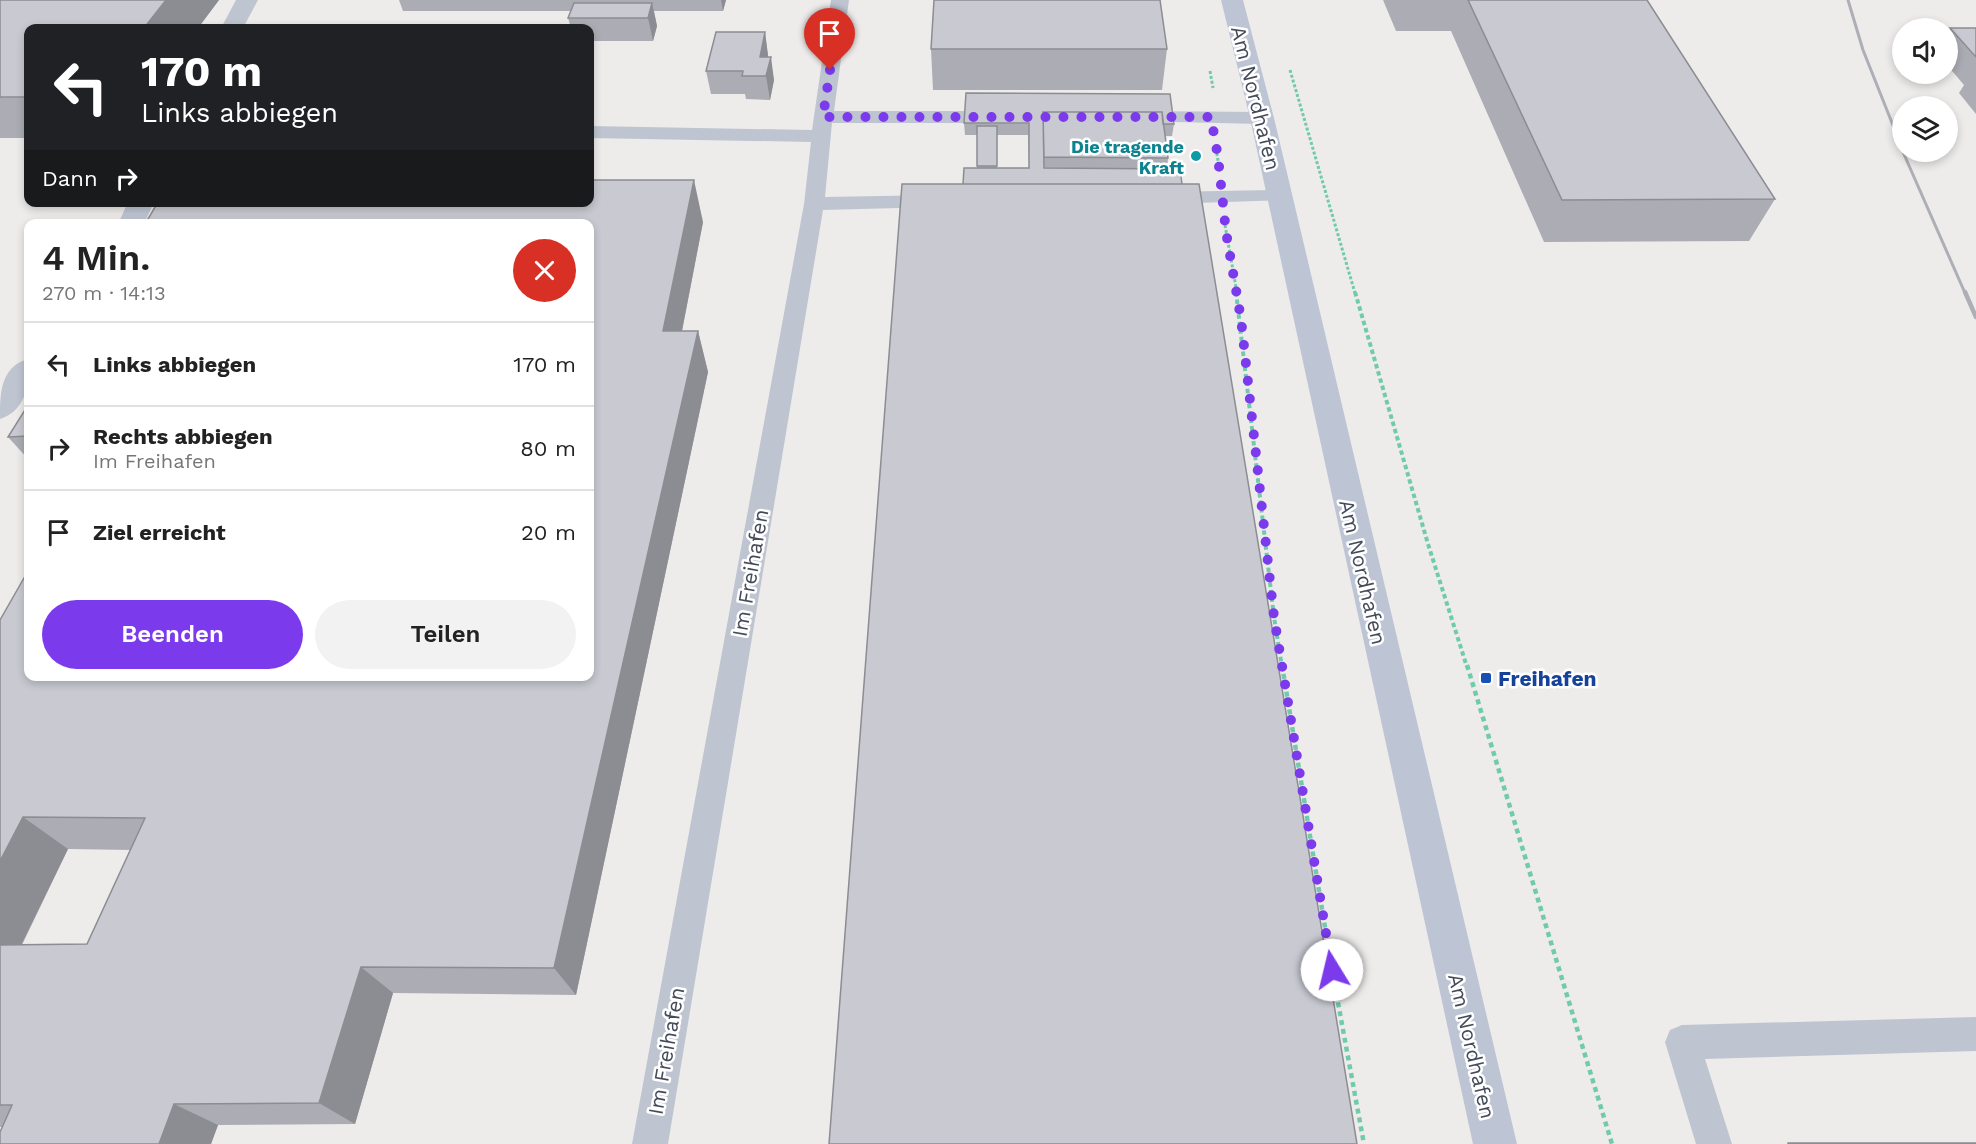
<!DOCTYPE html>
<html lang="de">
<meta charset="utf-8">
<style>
body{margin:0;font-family:"Work Sans",sans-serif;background:#f2f2f2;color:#222;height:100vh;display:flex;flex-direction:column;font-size:22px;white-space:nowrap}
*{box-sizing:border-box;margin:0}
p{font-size:20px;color:#767676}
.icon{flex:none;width:33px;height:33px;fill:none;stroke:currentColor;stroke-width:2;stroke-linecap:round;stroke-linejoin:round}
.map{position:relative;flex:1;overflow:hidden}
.panel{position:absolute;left:24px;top:219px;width:570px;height:462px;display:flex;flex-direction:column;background:#fff;border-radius:12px;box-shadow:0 3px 9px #0003}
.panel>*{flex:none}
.guide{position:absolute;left:24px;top:24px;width:570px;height:183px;border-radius:12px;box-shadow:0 3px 9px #0003;background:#202124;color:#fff;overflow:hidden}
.tools{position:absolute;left:1892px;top:18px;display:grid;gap:12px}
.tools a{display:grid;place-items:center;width:66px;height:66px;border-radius:50%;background:#fff;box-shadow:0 3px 9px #0003;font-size:30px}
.pin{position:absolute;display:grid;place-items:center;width:51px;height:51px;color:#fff;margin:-62px -26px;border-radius:50% 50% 50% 0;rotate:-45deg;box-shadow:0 0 6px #0007}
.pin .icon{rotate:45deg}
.me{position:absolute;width:66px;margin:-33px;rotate:351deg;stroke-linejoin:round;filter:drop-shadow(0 0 4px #0008)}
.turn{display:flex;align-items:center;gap:21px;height:126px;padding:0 18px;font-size:27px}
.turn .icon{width:78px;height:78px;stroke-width:2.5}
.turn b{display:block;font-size:42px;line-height:51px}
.then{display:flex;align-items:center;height:57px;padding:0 18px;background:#0003;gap:12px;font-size:22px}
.round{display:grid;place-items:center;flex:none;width:63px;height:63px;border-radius:32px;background:#f2f2f2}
.head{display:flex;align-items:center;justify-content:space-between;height:102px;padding:0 18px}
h1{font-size:36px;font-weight:600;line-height:45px}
.primary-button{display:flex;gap:12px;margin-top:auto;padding:12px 18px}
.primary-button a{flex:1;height:69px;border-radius:36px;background:#7c3aed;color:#fff;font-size:24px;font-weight:600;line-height:69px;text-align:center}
.primary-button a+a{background:#f2f2f2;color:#222}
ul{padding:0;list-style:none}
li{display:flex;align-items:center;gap:18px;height:84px;padding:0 18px;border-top:2px solid #e0e0e0}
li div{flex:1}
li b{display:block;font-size:22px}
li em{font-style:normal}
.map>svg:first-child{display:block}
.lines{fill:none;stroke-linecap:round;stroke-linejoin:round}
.path-far2{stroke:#70cbad;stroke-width:3;stroke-dasharray:3 2;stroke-linecap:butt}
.path-far1{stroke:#70cbad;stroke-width:4;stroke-dasharray:4.5 3;stroke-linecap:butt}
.path{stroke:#70cbad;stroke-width:4.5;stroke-dasharray:5 4;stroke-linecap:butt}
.service{fill:#bec5d1;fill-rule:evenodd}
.minor{fill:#bec5d1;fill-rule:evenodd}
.secondary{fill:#bdc5d5;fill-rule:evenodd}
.rail-far1{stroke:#adafb6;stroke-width:3}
.rail{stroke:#adafb6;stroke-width:4.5}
.wall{fill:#acadb4;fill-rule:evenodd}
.shaded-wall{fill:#8c8d92}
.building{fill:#c8c9d1;stroke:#8c8d92;stroke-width:1.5}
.route{stroke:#7c3aed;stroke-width:10;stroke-dasharray:0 18}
.culture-dot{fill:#0f9aa8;stroke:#fff;stroke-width:2}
.transit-dot{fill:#1a4fb4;stroke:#fff;stroke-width:2}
.labels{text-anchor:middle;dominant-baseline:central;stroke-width:5;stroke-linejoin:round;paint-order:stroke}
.far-culture-label{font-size:18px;font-weight:bold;fill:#0d838f;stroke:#fff;text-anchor:end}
.street-label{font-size:21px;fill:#444b58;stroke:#fff}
.transit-label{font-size:21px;font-weight:bold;fill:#164399;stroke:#fff;text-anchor:start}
</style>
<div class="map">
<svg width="1976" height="1144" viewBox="0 0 1976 1144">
<rect width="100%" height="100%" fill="#eeebeb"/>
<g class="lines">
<path class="path-far2" d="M1290,70L1355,293
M1210,71L1213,88
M1216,148L1219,167
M1225,225L1237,293"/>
<path class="path-far1" d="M1236,292L1274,617L1282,667
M1355,292L1428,544L1467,667"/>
<path class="path" d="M1282,665L1332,970L1364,1144
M1467,665L1612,1144"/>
<path class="service" d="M831,0H849L834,111H1000L1007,113L1010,117L1007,121L1000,123H832L825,197L936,195L943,196L946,201L943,206L936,207L823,210L668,1144H632L804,204L811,142L590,138V126L812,130Z
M1138,111L1262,112L1269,114L1272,118L1269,122L1262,124L1131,121L1128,117L1131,113Z
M1279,190L1286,192L1289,196L1286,200L1164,204L1157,203L1154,198L1157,193L1164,192Z
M1976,1017V1051L1705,1059L1732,1144H1696L1665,1042L1670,1030L1682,1025Z"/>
<path class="minor" d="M236,0H258L243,28H221Z
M128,202H154L144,224H118Z
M28,359C31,382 26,411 0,419C0,394 0,367 28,359Z"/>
<path class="secondary" d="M1221,0H1243L1274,118L1517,1144H1473L1250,118Z"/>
<path class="rail-far1" d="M1848,0L1863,50L1902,148
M1903,152L1965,293"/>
<path class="rail" d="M1965,292L1976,317"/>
</g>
<path class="wall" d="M0,0H219L198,28H28V138H0Z
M399,0H726L723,11H654L657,26L653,41H590V28H571L568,18L571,11H403Z
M1383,0H1647L1775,199L1749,241L1544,242L1451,31H1396Z
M1950,28H1976V114L1959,93L1964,85L1947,65V33Z
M765,32L768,57L774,80L770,100L746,99L745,94H711L706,71Z
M931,49H1167L1162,90H933Z
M964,123L1174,124L1172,136H1165L1168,158L1167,169L963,184L977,168V135H965ZM997,135H1028L1029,168H997Z
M703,222L682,331H698L708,372L576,995L393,993L355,1124L218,1125L211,1144H0L2,1127H0V620ZM68,849L131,850L87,944L22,945Z
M28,405V459L8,437Z"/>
<path class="shaded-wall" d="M166,0H219L198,28H144Z
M721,0H726L723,11Z
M652,3L657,26L653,41L648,18Z
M765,32L768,55L764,76L760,57Z
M771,57L774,80L770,100L766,76Z
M694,180L703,222L674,372L663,331Z
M698,331L708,372L576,995L554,968Z
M23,817L68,849L8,972L0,968V861Z
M361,967L393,993L355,1124L319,1103Z
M174,1104L218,1125L211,1144H159Z"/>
<path class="building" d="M0,0H166L144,28H28V97H0Z
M934,0H1160L1167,49H931Z
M1468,0H1647L1775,199L1562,200Z
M574,3H652L648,18H568Z
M1950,28H1976V57Z
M716,32H765L760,57H771L766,76H742L743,71H706Z
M966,93L1170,94L1174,124H1163L1162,112H1043L1044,168L1180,169L1182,184H963L964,168H1029V123H964Z
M1043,112H1162L1168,158L1044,157Z
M977,126H997V166H977Z
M590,180H694L663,331H698L554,968L361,967L319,1103L174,1104L159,1144H0V1132L12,1105H0V945L87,944L145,818L23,817L0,861V620L28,571V676H590V224H145L158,202H590Z
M902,184H1199L1357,1144H829Z
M28,405V436L8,437Z
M1788,1143H1976V1144H1788Z"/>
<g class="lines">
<path class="route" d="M830,70L823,117H1211L1218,157L1226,232L1241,319L1274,617L1332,970"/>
</g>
<circle class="culture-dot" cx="1196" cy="156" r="6"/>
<rect class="transit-dot" x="1480" y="672" width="12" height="12" rx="3"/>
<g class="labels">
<g class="far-culture-label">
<text x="1184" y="146">Die tragende<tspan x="1184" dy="21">Kraft</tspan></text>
</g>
<g class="street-label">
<text transform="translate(1256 98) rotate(76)">Am Nordhafen</text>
<text transform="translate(1363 572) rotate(77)">Am Nordhafen</text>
<text transform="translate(750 573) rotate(-80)">Im Freihafen</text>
<text transform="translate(1472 1046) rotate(77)">Am Nordhafen</text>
<text transform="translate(666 1051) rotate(-80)">Im Freihafen</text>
</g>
<g class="transit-label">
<text x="1498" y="678">Freihafen</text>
</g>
</g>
</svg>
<div class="tools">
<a><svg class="icon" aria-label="sound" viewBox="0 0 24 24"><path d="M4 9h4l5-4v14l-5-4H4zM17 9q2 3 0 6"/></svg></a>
<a><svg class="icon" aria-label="layers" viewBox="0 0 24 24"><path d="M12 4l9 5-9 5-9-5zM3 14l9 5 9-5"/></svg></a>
</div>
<div class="pin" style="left:830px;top:70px;background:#d93025"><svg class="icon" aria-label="arrive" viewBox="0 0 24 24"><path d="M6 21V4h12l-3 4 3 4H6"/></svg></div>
<svg class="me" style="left:1332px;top:970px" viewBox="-20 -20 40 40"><circle r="19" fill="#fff"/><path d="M0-13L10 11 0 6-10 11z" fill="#7c3aed"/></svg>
<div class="guide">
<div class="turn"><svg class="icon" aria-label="left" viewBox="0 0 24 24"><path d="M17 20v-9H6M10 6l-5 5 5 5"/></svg><div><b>170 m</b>Links abbiegen</div></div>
<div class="then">Dann<svg class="icon" aria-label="right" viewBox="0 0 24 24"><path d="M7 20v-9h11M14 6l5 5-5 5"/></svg></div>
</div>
<section class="panel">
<div class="head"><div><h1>4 Min.</h1><p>270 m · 14:13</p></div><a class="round" style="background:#d93025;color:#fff"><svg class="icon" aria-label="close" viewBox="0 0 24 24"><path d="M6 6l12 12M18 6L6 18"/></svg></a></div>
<ul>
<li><svg class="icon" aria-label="left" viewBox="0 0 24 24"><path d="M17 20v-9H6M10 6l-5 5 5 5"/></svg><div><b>Links abbiegen</b></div><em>170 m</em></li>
<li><svg class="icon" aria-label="right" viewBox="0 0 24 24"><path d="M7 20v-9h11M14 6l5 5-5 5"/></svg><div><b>Rechts abbiegen</b><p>Im Freihafen</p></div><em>80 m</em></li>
<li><svg class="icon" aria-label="arrive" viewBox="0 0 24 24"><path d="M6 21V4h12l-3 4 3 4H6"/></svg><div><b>Ziel erreicht</b></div><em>20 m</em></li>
</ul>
<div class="primary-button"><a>Beenden</a><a>Teilen</a></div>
</section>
</div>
